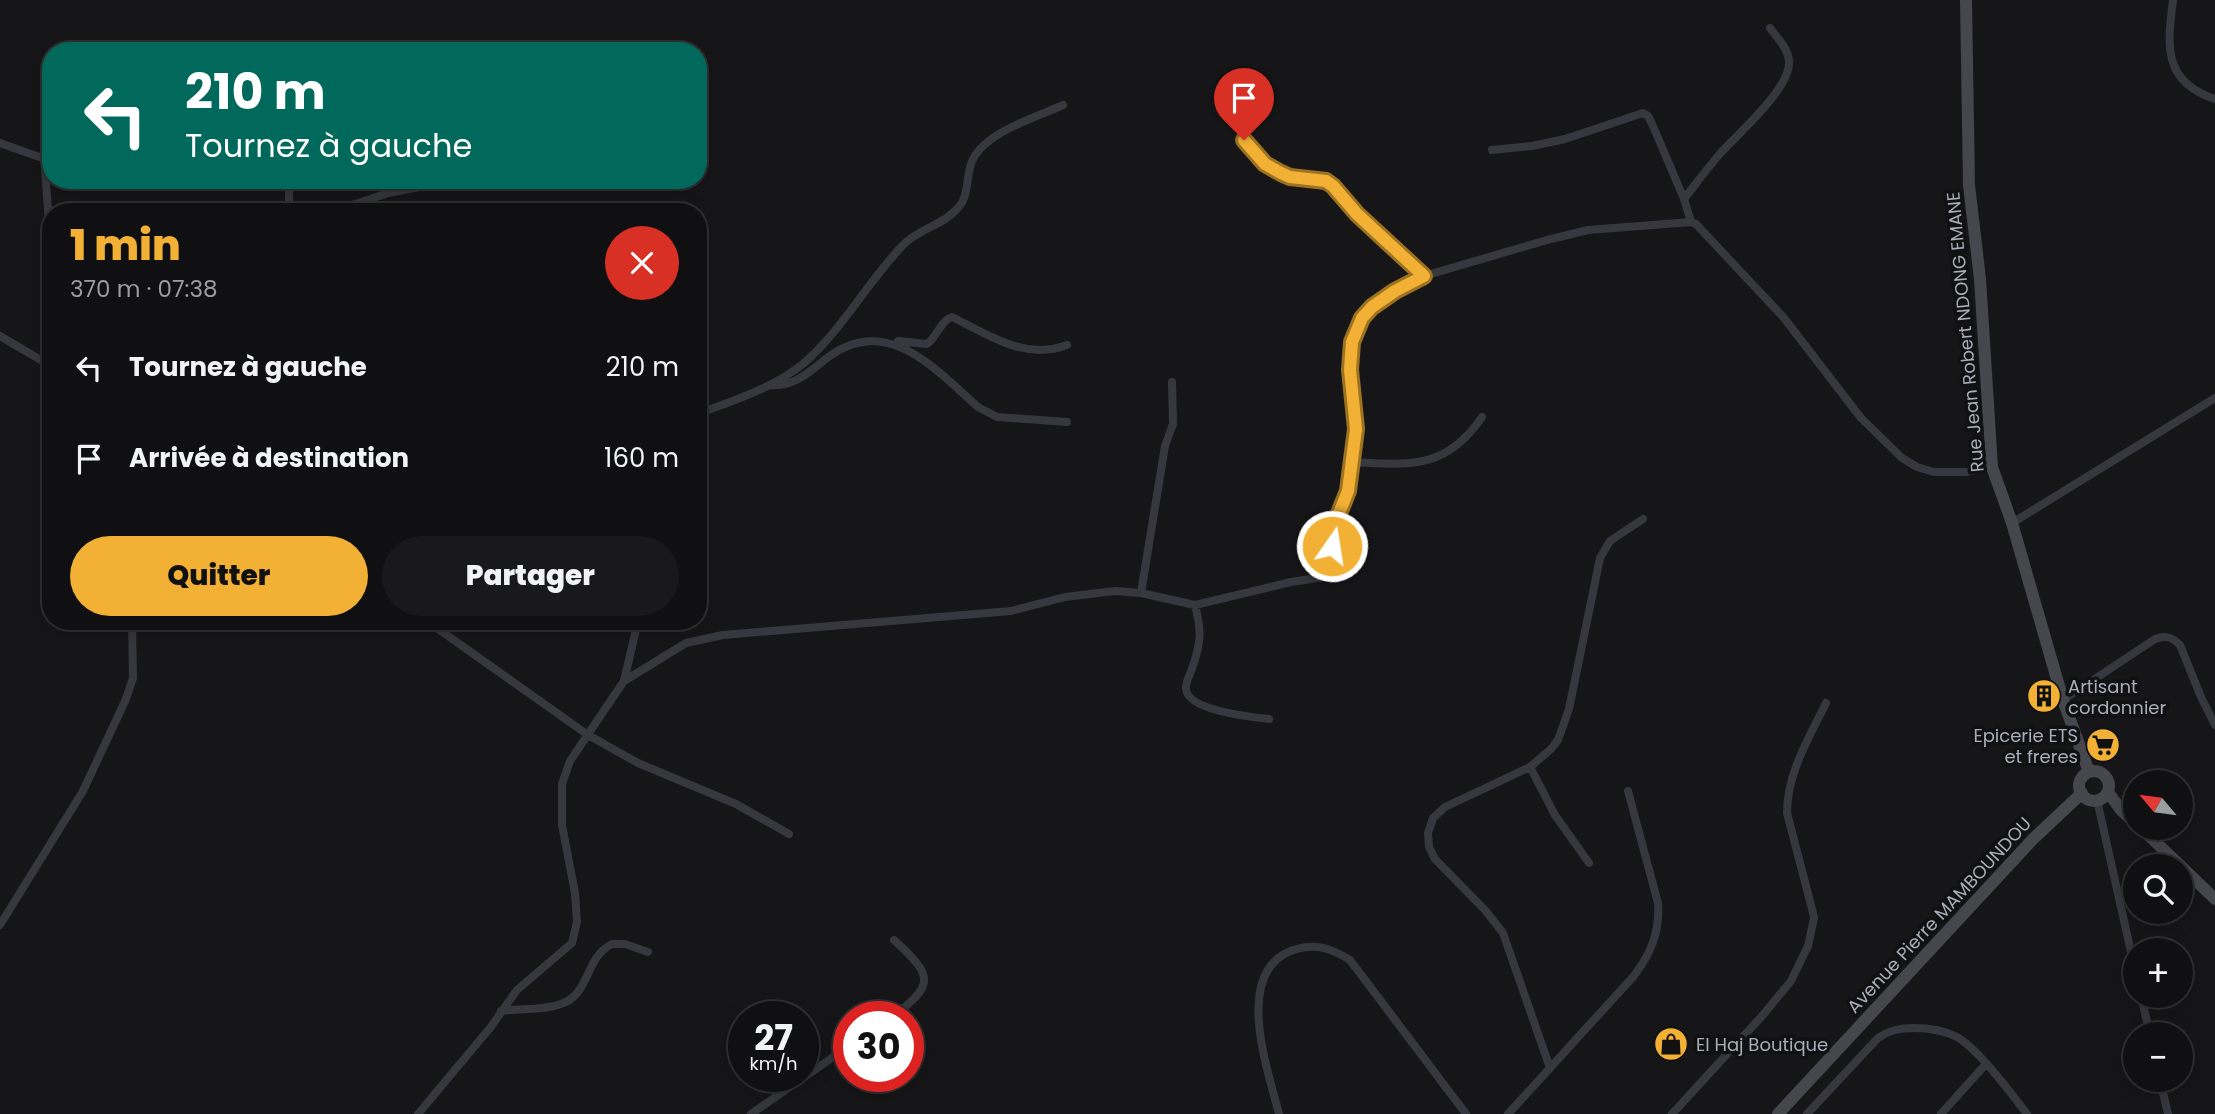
<!DOCTYPE html>
<html lang="fr">
<meta charset="utf-8">
<style>
body{margin:0;font-family:Poppins,sans-serif;background:#19191b;color:#f1f3f6;height:100vh;display:flex;flex-direction:column;font-size:26px;white-space:nowrap}
*{box-sizing:border-box;margin:0}
p{font-size:23px;color:#9c9d9f}
.icon{flex:none;width:38px;height:38px;fill:none;stroke:currentColor;stroke-width:2;stroke-linecap:round;stroke-linejoin:round}
.map{position:relative;flex:1;overflow:hidden}
.panel{position:absolute;left:42px;top:203px;width:665px;height:427px;display:flex;flex-direction:column;background:#101012;border-radius:28px;box-shadow:0 4px 18px #0003,0 0 0 2px #303032}
.panel>*{flex:none}
.banner{position:absolute;left:42px;top:42px;width:665px;height:147px;border-radius:28px;box-shadow:0 4px 18px #0003,0 0 0 2px #303032;background:#00695c;color:#fff;overflow:hidden}
.needle{width:46px;rotate:299deg}
.tools{position:absolute;left:2123px;top:770px;display:grid;gap:14px}
.tools a{display:grid;place-items:center;width:70px;height:70px;border-radius:50%;background:#101012;box-shadow:0 4px 18px #0003,0 0 0 2px #303032;font-size:35px}
.speed{position:absolute;left:728px;top:1001px;display:flex;gap:14px;font-size:35px;font-weight:700;text-align:center}
.speed>*{display:grid;place-content:center;width:91px;height:91px;border-radius:50%;background:#101012;box-shadow:0 4px 18px #0003,0 0 0 2px #303032;line-height:1}
.speed small{font-size:18px;font-weight:400}
.speed .limit{border:10px solid #d22;background:#fff;color:#111}
.pin{position:absolute;display:grid;place-items:center;width:60px;height:60px;color:#fff;margin:-72px -30px;border-radius:50% 50% 50% 0;rotate:-45deg;box-shadow:0 0 7px #0007}
.pin .icon{rotate:45deg}
.me{position:absolute;width:77px;margin:-38px;rotate:13deg;stroke-linejoin:round;filter:drop-shadow(0 0 5px #0008)}
.turn{display:flex;align-items:center;gap:24px;height:147px;padding:0 28px;font-size:32px}
.turn .icon{width:91px;height:91px;stroke-width:2.5}
.turn b{display:block;font-size:49px;line-height:60px}
.round{display:grid;place-items:center;flex:none;width:74px;height:74px;border-radius:37px;background:#19191b}
.headline{display:flex;align-items:center;justify-content:space-between;height:119px;padding:0 28px}
h1{font-size:42px;font-weight:800;line-height:52px;color:#f2b134}
.cta{display:flex;gap:14px;margin-top:auto;padding:14px 28px}
.cta a{flex:1;height:80px;border-radius:42px;background:#f2b134;color:#111;font-size:28px;font-weight:800;line-height:80px;text-align:center}
.cta a+a{background:#19191b;color:#f1f3f6}
ul{padding:0;list-style:none}
li{display:flex;align-items:center;gap:21px;height:91px;padding:0 28px}
li div{flex:1}
li b{display:block;font-size:26px}
li em{font-style:normal}
.map>svg:first-child{display:block}
.lines{fill:none;stroke-linecap:round;stroke-linejoin:round}
.street{stroke:#37383d;stroke-width:8}
.secondary{stroke:#45474d;stroke-width:12}
.route-casing{stroke:#9d7322;stroke-width:18}
.route{stroke:#f2b134;stroke-width:12}
.labels{text-anchor:middle;dominant-baseline:central;stroke-width:7;stroke-linejoin:round;paint-order:stroke}
.street-label{font-size:18px;fill:#a8adb8;stroke:#111113}
.poi-label{font-size:18px;fill:#a8adb8;stroke:#111113;text-anchor:start}
</style>
<div class="map">
<svg width="2215" height="1114" viewBox="0 0 2215 1114">
<rect width="100%" height="100%" fill="#161618"/>
<g class="lines">
<path class="street" d="M2173,0C2167,46 2163,82 2215,99
M46,135L45,168L51,251
M1243,140C1256,154 1270,173 1290,177C1305,181 1320,177 1333,186L1370,227L1424,276
M0,143L45,159
M1492,150L1532,146L1565,139L1643,113L1648,116L1653,126L1684,199L1691,222
M1684,199C1695,185 1706,170 1718,156C1736,135 1791,89 1789,61C1788,48 1777,38 1770,28
M289,212V180
M332,212L388,193L456,180
M51,274V312
M0,336L51,366
M898,341L927,344C937,337 941,320 952,317C989,335 1025,361 1067,345
M770,385C792,387 806,375 822,362C884,310 933,367 978,407L997,417L1067,422
M698,414C734,400 774,388 804,363C843,329 868,281 904,244C919,229 943,225 957,209C969,197 966,179 971,164C981,133 1035,118 1063,105
M1352,462C1410,465 1446,470 1482,417
M2012,523L2215,398
M1141,593L1165,446L1173,424L1172,382
M1195,605C1202,632 1201,643 1192,669C1190,674 1185,683 1186,689C1188,711 1252,717 1269,719
M427,621L588,735L638,763L736,804L789,834
M624,681L686,643L723,635L1011,611L1065,597L1115,591L1141,593L1195,605L1291,582L1324,577L1327,571L1336,521L1348,491L1356,429L1350,355L1362,318L1372,307L1395,291L1424,276L1547,240L1588,230L1691,222L1696,224L1784,318L1861,418L1902,458L1917,467L1934,472H1966L1992,467
M2063,700L2155,639C2166,635 2172,637 2180,645L2201,697L2215,725
M1530,767L1555,815L1589,863
M2097,800L2135,970
M0,925L83,791L126,699L133,678L132,621
M2141,996L2150,1034
M501,1011C521,1008 542,1011 561,1004C591,994 584,958 612,944H625L648,952
M892,1017C937,984 932,975 894,940
M1550,1068L1503,933L1485,910L1435,859L1429,847L1428,833L1433,818L1445,807L1530,767L1551,749L1558,740L1569,709L1600,558L1610,541L1643,519
M2160,1080L2168,1114
M418,1114L490,1028L517,990L572,943L577,922L575,893L562,825V784L570,761L624,681L638,621
M751,1114L849,1046
M1279,1114C1268,1070 1232,972 1293,950C1315,943 1331,948 1350,960L1466,1114
M1508,1114L1633,977C1651,954 1660,932 1658,903L1628,791
M1672,1114L1762,1016L1791,981L1808,946L1814,918L1812,909L1787,813C1787,773 1809,738 1826,703
M1807,1114L1878,1038C1890,1030 1900,1028 1914,1028C1929,1028 1943,1030 1957,1037C1978,1049 2011,1093 2027,1114
M1941,1114L1985,1065"/>
<path class="secondary" d="M1966,0L1969,185L1980,279L1992,467L2012,523L2063,700L2089,772
M2079 786a15 15 0 1 1 30 0a15 15 0 1 1-30 0Z
M2108,792L2121,810L2135,823
M2141,828L2215,899
M1778,1114L2034,838L2082,793"/>
</g>
<g class="lines">
<g class="route-casing">
<path id="route" d="M1244,140L1265,164L1281,173L1290,177L1326,181L1333,186L1357,214L1424,276L1395,291L1372,307L1362,318L1352,342L1350,370L1356,429L1348,491L1336,521L1332,546"/>
</g>
<use href="#route" class="route"/>
</g>
<defs>
<g id="building-disc" transform="scale(1.75)"><circle r="9.5" fill="#f2b134" stroke="#111113"/><path d="M-4-6H4V6H1V3H-1V6H-4ZM-2.5-4.3h1.7v1.8h-1.7ZM.8-4.3h1.7v1.8H.8ZM-2.5-1h1.7V.8h-1.7ZM.8-1h1.7V.8H.8Z" fill="#111"/></g>
<g id="supermarket-disc" transform="scale(1.75)"><circle r="9.5" fill="#f2b134" stroke="#111113"/><path d="M-6-5.5h2.5l.6 2H6L4.5 2H-2.5L-4.4-4H-6ZM-1.5 3.2a1.3 1.3 0 1 0 .1 0ZM3 3.2a1.3 1.3 0 1 0 .1 0Z" fill="#111"/></g>
<g id="shop-disc" transform="scale(1.75)"><circle r="9.5" fill="#f2b134" stroke="#111113"/><path d="M-5-2.5h2.3a2.7 3.5 0 0 1 5.4 0H5L5.5 6h-11ZM-1.5-2.5h3a1.5 2.3 0 0 0-3 0Z" fill="#111"/></g>
</defs>
<g fill-rule="evenodd">
<use href="#building-disc" x="2044" y="696"/>
<use href="#supermarket-disc" x="2103" y="745"/>
<use href="#shop-disc" x="1671" y="1044"/>
</g>
<g class="labels">
<g class="street-label">
<text transform="translate(1965 332) rotate(-95)">Rue Jean Robert NDONG EMANE</text>
<text transform="translate(1939 915) rotate(-47)">Avenue Pierre MAMBOUNDOU</text>
</g>
<g class="poi-label">
<text x="2068" y="686">Artisant<tspan x="2068" dy="21">cordonnier</tspan></text>
<text x="2078" y="735" text-anchor="end">Epicerie ETS<tspan x="2078" dy="21">et freres</tspan></text>
<text x="1696" y="1044">El Haj Boutique</text>
</g>
</g>
</svg>
<div class="tools">
<a><svg class="needle" viewBox="-14 -14 28 28"><path d="M0-13l5 13h-10z" fill="#e53935"/><path d="M0 13l5-13h-10z" fill="#9c9d9f"/></svg></a>
<a><svg class="icon" aria-label="search" viewBox="0 0 24 24"><circle cx="10" cy="10" r="6"/><path d="M15 15l6 6"/></svg></a>
<a>+</a>
<a>−</a>
</div>
<div class="speed"><div>27<small>km/h</small></div><div class="limit">30</div></div>
<div class="pin" style="left:1244px;top:140px;background:#d93025"><svg class="icon" aria-label="arrive" viewBox="0 0 24 24"><path d="M6 21V4h12l-3 4 3 4H6"/></svg></div>
<svg class="me" style="left:1332px;top:546px" viewBox="-20 -20 40 40"><circle r="17" fill="#f2b134" stroke="#fff" stroke-width="3"/><path d="M0-11L8 9 0 5-8 9z" fill="#fff"/></svg>
<div class="banner">
<div class="turn"><svg class="icon" aria-label="left" viewBox="0 0 24 24"><path d="M17 20v-9H6M10 6l-5 5 5 5"/></svg><div><b>210 m</b>Tournez à gauche</div></div>
</div>
<section class="panel">
<div class="headline"><div><h1>1 min</h1><p>370 m · 07:38</p></div><a class="round" style="background:#d93025;color:#fff"><svg class="icon" aria-label="close" viewBox="0 0 24 24"><path d="M6 6l12 12M18 6L6 18"/></svg></a></div>
<ul>
<li><svg class="icon" aria-label="left" viewBox="0 0 24 24"><path d="M17 20v-9H6M10 6l-5 5 5 5"/></svg><div><b>Tournez à gauche</b></div><em>210 m</em></li>
<li><svg class="icon" aria-label="arrive" viewBox="0 0 24 24"><path d="M6 21V4h12l-3 4 3 4H6"/></svg><div><b>Arrivée à destination</b></div><em>160 m</em></li>
</ul>
<div class="cta"><a>Quitter</a><a>Partager</a></div>
</section>
</div>
